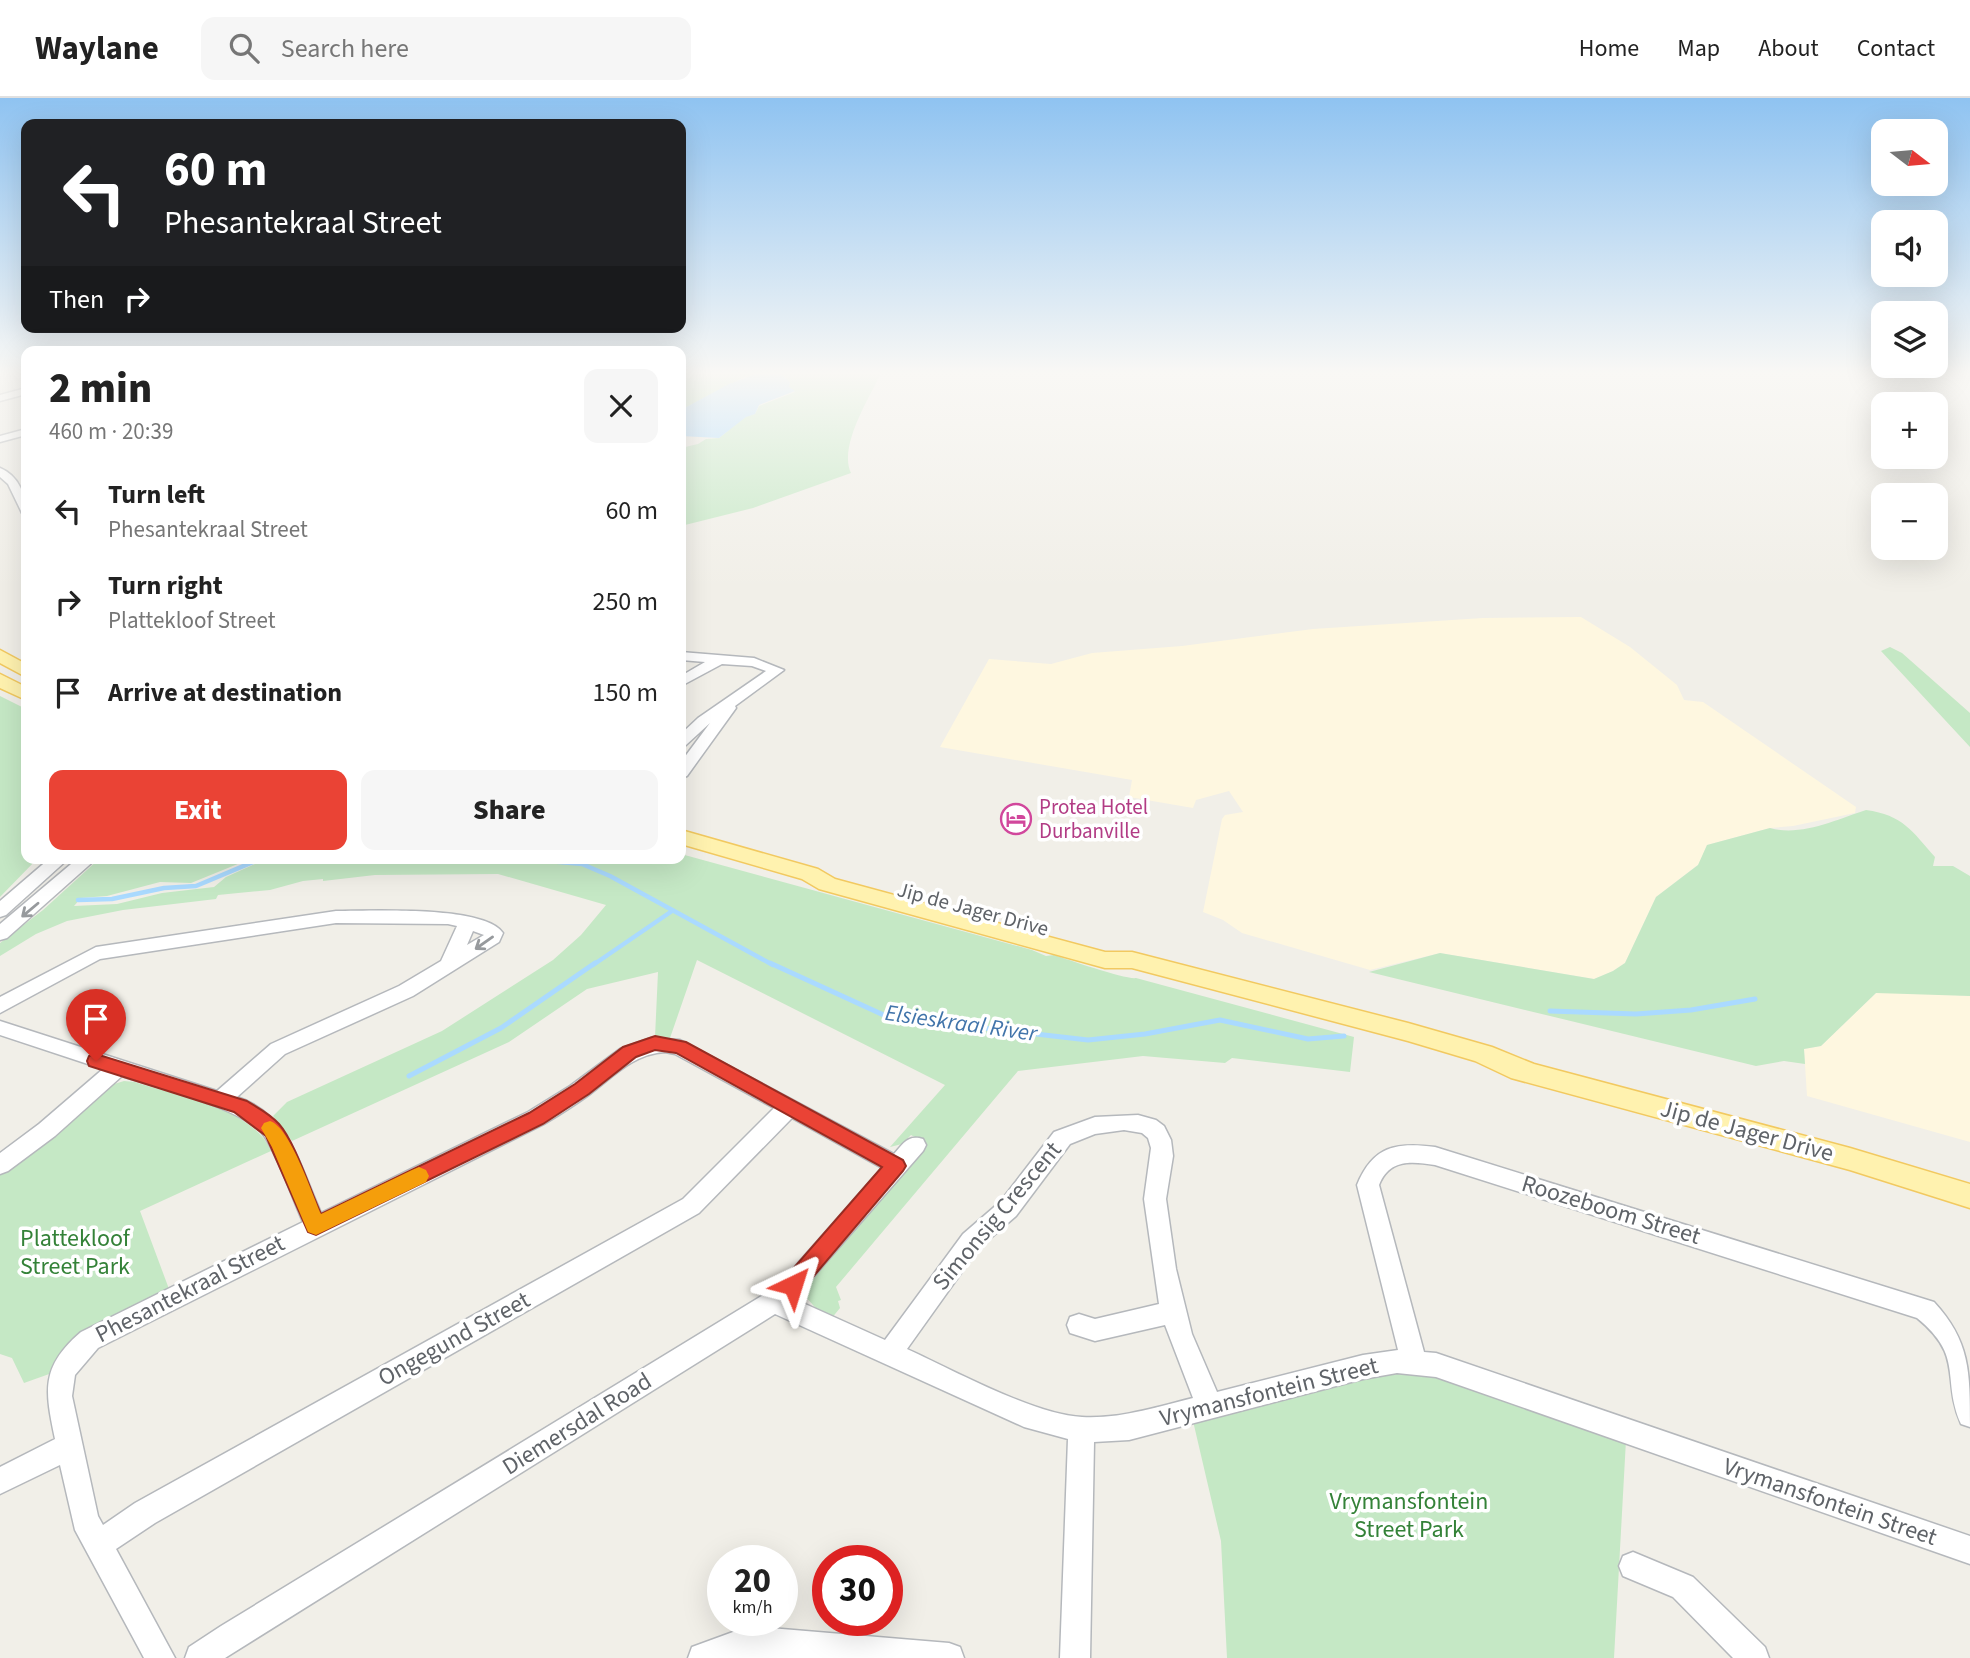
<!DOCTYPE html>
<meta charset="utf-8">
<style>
body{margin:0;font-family:"Source Sans 3",sans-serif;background:#f6f6f6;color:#222;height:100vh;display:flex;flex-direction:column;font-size:26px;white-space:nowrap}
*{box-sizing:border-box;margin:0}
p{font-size:23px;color:#767676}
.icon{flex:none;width:38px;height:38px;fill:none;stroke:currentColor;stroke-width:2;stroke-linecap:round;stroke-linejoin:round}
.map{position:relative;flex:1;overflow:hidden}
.panel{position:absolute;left:21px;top:248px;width:665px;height:518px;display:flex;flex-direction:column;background:#fff;border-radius:14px;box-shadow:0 7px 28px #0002}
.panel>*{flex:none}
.top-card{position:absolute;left:21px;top:21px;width:665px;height:214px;border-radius:14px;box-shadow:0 7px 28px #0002;background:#202124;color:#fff;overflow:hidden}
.needle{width:46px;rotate:106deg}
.controls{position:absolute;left:1871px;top:21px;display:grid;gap:14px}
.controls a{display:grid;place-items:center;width:77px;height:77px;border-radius:14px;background:#fff;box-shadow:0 7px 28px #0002;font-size:35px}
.speed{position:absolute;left:707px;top:1447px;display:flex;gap:14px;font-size:35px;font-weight:700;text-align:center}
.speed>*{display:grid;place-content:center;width:91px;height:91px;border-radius:50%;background:#fff;box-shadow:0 7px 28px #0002;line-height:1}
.speed small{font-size:18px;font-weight:400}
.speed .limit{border:10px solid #d22;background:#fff;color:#111}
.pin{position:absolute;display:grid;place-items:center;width:60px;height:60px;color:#fff;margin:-72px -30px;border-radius:50% 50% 50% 0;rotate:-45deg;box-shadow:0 0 7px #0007}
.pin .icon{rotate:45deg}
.me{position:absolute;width:77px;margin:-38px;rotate:41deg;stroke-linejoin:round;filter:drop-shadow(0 0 5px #0008)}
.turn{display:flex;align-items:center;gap:24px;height:147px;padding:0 28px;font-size:32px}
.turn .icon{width:91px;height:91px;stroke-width:2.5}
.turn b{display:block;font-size:49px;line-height:60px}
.then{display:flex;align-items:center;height:66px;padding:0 28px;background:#0003;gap:14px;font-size:26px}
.round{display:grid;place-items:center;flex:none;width:74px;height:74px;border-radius:14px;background:#f6f6f6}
.headline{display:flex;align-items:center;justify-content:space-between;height:119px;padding:0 28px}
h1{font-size:42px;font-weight:800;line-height:52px}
.primary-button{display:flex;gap:14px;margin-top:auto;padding:14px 28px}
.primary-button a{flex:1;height:80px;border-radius:14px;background:#ea4335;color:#fff;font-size:28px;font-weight:800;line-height:80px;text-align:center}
.primary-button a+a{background:#f6f6f6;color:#222}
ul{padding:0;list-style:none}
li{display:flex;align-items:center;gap:21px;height:91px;padding:0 28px}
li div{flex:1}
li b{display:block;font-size:26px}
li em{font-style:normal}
header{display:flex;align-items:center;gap:42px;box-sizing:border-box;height:98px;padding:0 35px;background:#fff;border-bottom:2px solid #e0e0e0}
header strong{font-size:33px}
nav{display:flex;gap:38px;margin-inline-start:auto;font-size:24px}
.search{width:490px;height:63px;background:#f6f6f6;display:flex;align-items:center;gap:18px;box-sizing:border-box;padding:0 24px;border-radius:14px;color:#767676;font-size:26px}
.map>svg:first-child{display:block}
.commercial{fill:#fef7e0}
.green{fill:#c5e8c5}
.water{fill:#aadaff}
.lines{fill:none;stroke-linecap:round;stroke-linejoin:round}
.stream-far1{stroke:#aadaff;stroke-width:4.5}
.stream{stroke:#aadaff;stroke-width:5}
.minor-casing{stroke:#b5b8bc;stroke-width:3}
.major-casing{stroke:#f2c960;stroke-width:3}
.minor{fill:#fff;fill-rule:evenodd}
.major{fill:#fff2af;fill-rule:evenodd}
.oneway{stroke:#979a9d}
.route{fill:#ea4335;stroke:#982c22;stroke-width:2}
.slow{fill:#f59e0b}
.labels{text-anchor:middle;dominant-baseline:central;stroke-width:7;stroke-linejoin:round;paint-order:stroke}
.hotel-label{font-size:21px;fill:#b23c85;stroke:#fff;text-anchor:start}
.street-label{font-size:21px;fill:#5f6368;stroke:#fff}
.water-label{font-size:23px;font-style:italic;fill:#4174aa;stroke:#fff}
.near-street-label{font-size:24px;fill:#5f6368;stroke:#fff}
.near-park-label{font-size:24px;fill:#348238;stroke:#fff}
</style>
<header>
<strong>Waylane</strong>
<div class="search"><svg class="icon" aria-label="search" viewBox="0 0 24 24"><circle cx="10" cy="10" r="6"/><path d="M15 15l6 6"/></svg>Search here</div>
<nav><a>Home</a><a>Map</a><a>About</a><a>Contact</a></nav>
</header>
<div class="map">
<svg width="1970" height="1560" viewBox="0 0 1970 1560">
<rect width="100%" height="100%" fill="#f1efe8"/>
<path class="commercial" d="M1581,519L1630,549L1677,587L1684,602L1703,604L1856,709L1855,715L1793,728L1770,730L1707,747L1699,766L1656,799L1625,865L1613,873L1594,881L1440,855L1370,872L1242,835L1223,822L1203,814L1222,721L1225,717L1243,714L1229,693L1196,702L1193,710L1129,699L1132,682L940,649L989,561L1051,566L1092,555L1182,548L1313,531L1483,520Z
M1894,893L1970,898V1044L1807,998L1804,951L1821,948L1876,895Z"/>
<path class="green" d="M681,273H772L742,280L681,312Z
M778,273H882C870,299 838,348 851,375L753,410L681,428V350L698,346L706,341L719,340L746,318L755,316L759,308L795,294L789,289L790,284Z
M1890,549L1902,555L1970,615V649L1881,553Z
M0,598L26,611V761H37L0,799Z
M1866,712C1903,717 1912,733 1935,759L1933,768H1953L1970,778V898L1876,895L1821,948L1804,951L1805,966L1784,963L1756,968L1369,874L1440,855L1594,881L1613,873L1625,865L1656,799L1698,767L1707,747L1770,730C1801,739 1838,721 1866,712Z
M681,756L1032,852L1046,858L1054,857C1069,862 1127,882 1136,880L1354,939L1350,974L1232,960L1225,965L1143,958L1018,973L836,1189L841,1202L838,1203L840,1210L831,1221L821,1216L804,1197L808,1182L926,1045L911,1037L902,1046L890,1049L945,987L697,862L670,940L655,939L658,874L587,891L509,944L292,1043L273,1018L287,1004L442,933L553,862L581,837L606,807L498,776L375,777L323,783V781L303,783L270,792L218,797L216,801L123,812L67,823L36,836L0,858V845L43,812L99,761H250L191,785L160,784L107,798L81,800L74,808L117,806L162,795L214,789L226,779L266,761H681Z
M124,983L135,984C177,998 252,1009 271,1053L140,1113L169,1191L95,1228L52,1275L24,1285L12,1260L0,1256V1072L111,987Z
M1387,1274H1421L1626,1342L1614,1560H1227L1221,1443L1193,1323Z"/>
<path class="water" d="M764,273H778L790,284L789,289L795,293L759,307L755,316L746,319L719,340L681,338V312L729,286Z"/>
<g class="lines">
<path class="stream-far1" d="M526,761L582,766L610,778L773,867
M78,802L112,801L164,790L196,788L260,761
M593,867L672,813"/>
<path class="stream" d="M770,865L888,919L1088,942L1145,936L1220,922L1308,941L1344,938
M1550,913L1636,916L1691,912L1755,901
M409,978L501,930L595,865"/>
<g class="minor-casing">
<path id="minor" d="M26,290V296L0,303V297Z
M26,331V337L0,344V338Z
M0,370C19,378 26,397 26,416L22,415L8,386L0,379Z
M681,554L754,560L784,572L735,608L736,610L687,678L681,680V664L710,625L686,647L681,649V636L698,620L766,573L752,568L722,566L681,588V578L705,564L681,562Z
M49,761H68L6,817L0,819V803Z
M77,761H96L7,840L0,842V826Z
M336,813C370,813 485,807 503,835L499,844L413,898L285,956L237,999C289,1016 300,1069 321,1115L528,1014L570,988L620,951L651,940L680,942L894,1056C903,1046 908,1036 923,1041L926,1047L923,1053L794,1201L885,1242L963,1136L1000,1104L1054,1034L1095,1019L1138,1017L1156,1022L1164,1028L1171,1042L1173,1058L1166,1101L1176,1171L1192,1236L1217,1294L1363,1257L1398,1252L1357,1087C1373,1048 1396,1044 1435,1049L1934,1204C1970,1243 1970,1273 1970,1329L1961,1326C1941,1280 1965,1259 1917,1220L1435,1067C1411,1063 1389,1061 1379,1087L1424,1254L1436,1255L1970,1438V1466L1436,1279L1397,1275L1363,1281L1129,1342L1094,1344L1090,1560H1060L1068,1341L1024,1329L775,1216L225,1560H185L189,1549L221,1528L765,1196L785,1180L882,1070L792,1020L699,1115L155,1425L116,1451L175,1560H144L75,1432L60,1367L0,1396V1369L55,1341C45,1293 40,1269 81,1234L303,1124C291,1097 281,1065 265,1039C247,1011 156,989 122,978L55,1038L8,1073L0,1076V1055L39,1026L103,971L0,937V923L217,993L271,946L399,888L441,863L457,828L448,826L336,825L100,861L0,915V899L96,849ZM473,833L484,837L467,847ZM665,954L675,956L774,1010L683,1101L135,1405L103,1427L98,1418L72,1298L75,1277L98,1250L544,1026C559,1017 575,1007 590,996C614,978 633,956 665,954ZM1124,1032L1142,1035L1148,1040L1151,1050L1144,1101L1159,1206L1095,1221L1079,1216L1070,1219L1067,1227L1070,1235L1095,1243L1165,1227L1193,1300C1157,1309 1120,1321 1082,1319C1035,1317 953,1272 907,1251L979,1150L1016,1118L1070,1046L1095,1036Z
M1633,1454L1693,1479L1765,1549L1769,1560H1733L1673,1499L1623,1478L1619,1468L1623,1458Z
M770,1530L949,1545L960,1549L964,1560H688L692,1549L733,1534Z"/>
</g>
<g class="major-casing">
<path id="major" d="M0,552L26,566V579L0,565Z
M0,576L26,589V602L0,590Z
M681,732L818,771L835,781L1105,854H1132L1408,925L1492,949L1534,966L1850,1050L1970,1086V1110L1850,1072L1511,980L1475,963L1408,943L1132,870H1105L819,791L802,781L681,746Z"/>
</g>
<use href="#minor" class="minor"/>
<use href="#major" class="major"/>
</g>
<defs><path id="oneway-shaft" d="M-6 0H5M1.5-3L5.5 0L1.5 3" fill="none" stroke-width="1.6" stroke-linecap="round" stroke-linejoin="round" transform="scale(1.75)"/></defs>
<g class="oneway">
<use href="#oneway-shaft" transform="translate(30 812) rotate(140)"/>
<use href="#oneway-shaft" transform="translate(484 845) rotate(145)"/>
</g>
<linearGradient id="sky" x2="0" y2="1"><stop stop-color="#8fc3f1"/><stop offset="0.56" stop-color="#f9f8f5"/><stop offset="1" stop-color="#f9f8f5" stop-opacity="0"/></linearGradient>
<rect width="1970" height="491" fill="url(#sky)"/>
<path class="route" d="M655,938L686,944L903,1062L906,1068L903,1073L801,1193L793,1196L785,1193L782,1187L785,1180L882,1069L676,955L655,952L636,959L589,996L543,1026L316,1137L308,1134L266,1038L234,1014L89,968L87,963L89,958L96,956L247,1003C258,1010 270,1016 279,1026C295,1044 310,1092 321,1116L529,1015L575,986L623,949Z"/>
<path class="slow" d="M270,1023C290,1029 312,1096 321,1116L412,1072L419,1069L426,1072L429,1078L426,1084L316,1137L308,1134L272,1049L261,1030L264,1025Z"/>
<defs>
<g id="hotel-ring" transform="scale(1.575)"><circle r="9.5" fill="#fff" stroke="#d1479c" stroke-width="1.5"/><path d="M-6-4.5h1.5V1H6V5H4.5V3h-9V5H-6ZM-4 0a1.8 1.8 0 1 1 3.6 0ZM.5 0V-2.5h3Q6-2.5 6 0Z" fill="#d1479c"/></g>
</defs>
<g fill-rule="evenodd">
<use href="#hotel-ring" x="1016" y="721"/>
</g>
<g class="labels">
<g class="hotel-label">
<text x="1039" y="709">Protea Hotel<tspan x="1039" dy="24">Durbanville</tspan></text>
</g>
<g class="street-label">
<text transform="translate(973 811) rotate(15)">Jip de Jager Drive</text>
</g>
<g class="water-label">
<text transform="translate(961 925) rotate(8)">Elsieskraal River</text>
</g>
<g class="near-street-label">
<text transform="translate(1747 1033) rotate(15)">Jip de Jager Drive</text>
<text transform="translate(1611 1112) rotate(17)">Roozeboom Street</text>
<text transform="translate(997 1118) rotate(-50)">Simonsig Crescent</text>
<text transform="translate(190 1191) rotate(-27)">Phesantekraal Street</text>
<text transform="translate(454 1241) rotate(-29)">Ongegund Street</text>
<text transform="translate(1269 1294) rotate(-14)">Vrymansfontein Street</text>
<text transform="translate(577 1326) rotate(-32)">Diemersdal Road</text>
<text transform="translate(1830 1404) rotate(19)">Vrymansfontein Street</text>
</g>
<g class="near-park-label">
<text x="75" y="1140">Plattekloof<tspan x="75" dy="28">Street Park</tspan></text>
<text x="1409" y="1403">Vrymansfontein<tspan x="1409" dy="28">Street Park</tspan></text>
</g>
</g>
</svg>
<div class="controls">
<a><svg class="needle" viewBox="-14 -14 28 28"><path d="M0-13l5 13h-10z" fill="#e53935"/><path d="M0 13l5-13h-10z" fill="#767676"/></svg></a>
<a><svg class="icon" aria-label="sound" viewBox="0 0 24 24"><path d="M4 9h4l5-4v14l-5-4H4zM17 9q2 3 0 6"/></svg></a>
<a><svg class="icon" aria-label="layers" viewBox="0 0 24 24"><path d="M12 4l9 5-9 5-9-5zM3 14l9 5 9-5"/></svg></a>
<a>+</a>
<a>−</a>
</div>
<div class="speed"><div>20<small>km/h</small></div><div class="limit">30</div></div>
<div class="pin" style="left:96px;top:963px;background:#d93025"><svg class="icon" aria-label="arrive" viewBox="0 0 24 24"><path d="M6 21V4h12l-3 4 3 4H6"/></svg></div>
<svg class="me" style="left:793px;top:1187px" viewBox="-20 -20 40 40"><path d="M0-17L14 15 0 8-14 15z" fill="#ea4335" stroke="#fff" stroke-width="4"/></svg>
<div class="top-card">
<div class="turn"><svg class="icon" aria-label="left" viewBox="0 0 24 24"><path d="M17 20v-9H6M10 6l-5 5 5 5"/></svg><div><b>60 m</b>Phesantekraal Street</div></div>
<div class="then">Then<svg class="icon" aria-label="right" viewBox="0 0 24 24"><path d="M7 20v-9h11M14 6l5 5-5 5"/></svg></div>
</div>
<section class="panel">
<div class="headline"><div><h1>2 min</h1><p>460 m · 20:39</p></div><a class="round"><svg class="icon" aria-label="close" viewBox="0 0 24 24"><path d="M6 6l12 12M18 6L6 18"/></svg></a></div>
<ul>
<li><svg class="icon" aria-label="left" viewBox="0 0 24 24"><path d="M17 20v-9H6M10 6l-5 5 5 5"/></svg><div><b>Turn left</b><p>Phesantekraal Street</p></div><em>60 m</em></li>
<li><svg class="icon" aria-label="right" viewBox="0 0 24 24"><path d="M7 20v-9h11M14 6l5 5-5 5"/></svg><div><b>Turn right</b><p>Plattekloof Street</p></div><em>250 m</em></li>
<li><svg class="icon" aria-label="arrive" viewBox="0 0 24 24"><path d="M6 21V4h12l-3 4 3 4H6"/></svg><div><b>Arrive at destination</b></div><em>150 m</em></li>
</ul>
<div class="primary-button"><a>Exit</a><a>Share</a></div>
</section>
</div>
